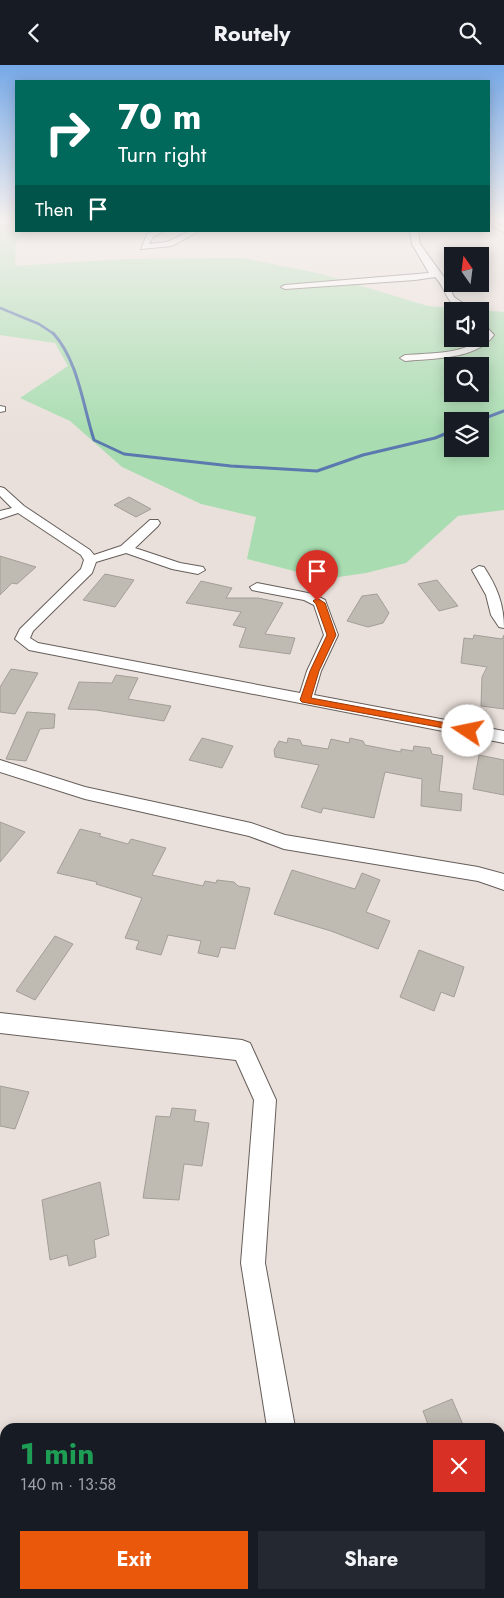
<!DOCTYPE html>
<meta charset="utf-8">
<style>
body{margin:0;font-family:Jost,sans-serif;background:#242831;color:#f1f3f6;height:100vh;display:flex;flex-direction:column;font-size:19px;white-space:nowrap}
*{box-sizing:border-box;margin:0}
p{font-size:16px;color:#9ea1a6}
.icon{flex:none;width:28px;height:28px;fill:none;stroke:currentColor;stroke-width:2;stroke-linecap:round;stroke-linejoin:round}
.map{position:relative;flex:1;overflow:hidden}
.sheet{position:absolute;left:0px;top:1358px;width:505px;height:176px;display:flex;flex-direction:column;background:#171b24;border-radius:15px 15px 0 0;box-shadow:0 2px 12px #0003}
.sheet>*{flex:none}
.hud{position:absolute;left:15px;top:15px;width:475px;height:152px;border-radius:0px;box-shadow:0 2px 12px #0003;background:#00695c;color:#fff;overflow:hidden}
.needle{width:32px;rotate:346deg}
.buttons{position:absolute;left:444px;top:182px;display:grid;gap:10px}
.buttons a{display:grid;place-items:center;width:45px;height:45px;border-radius:0px;background:#171b24;box-shadow:0 2px 12px #0003;font-size:25px}
.pin{position:absolute;display:grid;place-items:center;width:42px;height:42px;color:#fff;margin:-51px -21px;border-radius:50% 50% 50% 0;rotate:-45deg;box-shadow:0 0 5px #0007}
.pin .icon{rotate:45deg}
.me{position:absolute;width:55px;margin:-28px;rotate:281deg;stroke-linejoin:round;filter:drop-shadow(0 0 4px #0008)}
.turn{display:flex;align-items:center;gap:18px;height:105px;padding:0 20px;font-size:22px}
.turn .icon{width:65px;height:65px;stroke-width:2.5}
.turn b{display:block;font-size:35px;line-height:42px}
.then{display:flex;align-items:center;height:48px;padding:0 20px;background:#0003;gap:10px;font-size:19px}
.round{display:grid;place-items:center;flex:none;width:52px;height:52px;border-radius:0px;background:#242831}
.headline{display:flex;align-items:center;justify-content:space-between;height:85px;padding:0 20px}
h1{font-size:30px;font-weight:700;line-height:38px;color:#1e9e55}
.primary-button{display:flex;gap:10px;margin-top:auto;padding:10px 20px}
.primary-button a{flex:1;height:58px;border-radius:0px;background:#ea580c;color:#fff;font-size:20px;font-weight:700;line-height:58px;text-align:center}
.primary-button a+a{background:#242831;color:#f1f3f6}
header{display:flex;justify-content:space-between;align-items:center;height:65px;padding:0 20px;background:#171b24;font-size:22px;font-weight:700}
.map>svg:first-child{display:block}
.green{fill:#a9ddb1;fill-rule:evenodd}
.lines{fill:none;stroke-linecap:round;stroke-linejoin:round}
.stream-far1{stroke:#5c79af;stroke-width:2.5}
.stream{stroke:#5c79af;stroke-width:3}
.building{fill:#bfbab2;stroke:#a39e96}
.street-casing{stroke:#665e5a;stroke-width:2}
.street{fill:#fff;fill-rule:evenodd}
.route{fill:#ea580c;stroke:#983908}
</style>
<header><svg class="icon" aria-label="back" viewBox="0 0 24 24"><path d="M15 5l-7 7 7 7"/></svg>Routely<svg class="icon" aria-label="search" viewBox="0 0 24 24"><circle cx="10" cy="10" r="6"/><path d="M15 15l6 6"/></svg></header>
<div class="map">
<svg width="504" height="1533" viewBox="0 0 504 1533">
<rect width="100%" height="100%" fill="#eae0db"/>
<path class="green" d="M0,155H16V166H24L16,179L15,201L126,194L243,193L322,209L428,241L504,247V445L458,451L406,498L366,508L325,514L247,494L256,452L201,439L122,402L70,356L20,333L68,301L55,278L0,270ZM452,246H480V274H452ZM452,301H480V329H452ZM452,356H480V384H452Z"/>
<g class="lines">
<path class="stream-far1" d="M0,243L39,259L54,269"/>
<path class="stream" d="M53,268C78,295 83,341 94,375L124,389L231,401L317,406L363,390L435,373L452,366
M477,356L504,346"/>
</g>
<path class="building" d="M129,432L151,444L136,452L114,440Z
M0,491L36,502L17,519L12,518L0,530Z
M105,509L134,515L115,542L83,535Z
M437,515L458,541L439,546L418,519Z
M201,516L232,523L226,533H258L283,538L265,569L295,573L290,589L239,582L246,563L233,560L241,547L186,538Z
M377,529L389,548L383,558L368,562L347,556L362,531Z
M474,570L502,574L504,570V644L481,641L482,612L487,602L461,598L464,573L473,574Z
M11,604L38,608L15,649L0,647V622Z
M116,610L138,613L128,634L171,641L164,656L96,645L68,644L79,617L112,618Z
M27,647L55,649L54,663L40,664L26,696L6,694Z
M202,673L233,681L222,703L189,695Z
M288,673L300,675L302,680L328,684L331,674L349,678L350,673L363,676L365,680L401,687V684L413,686L414,681L430,683L432,689L443,691L439,726L462,729L461,746L421,741L422,714L385,707L374,753L323,743L321,748L301,742L319,700L275,692L274,685L279,676L287,678Z
M479,690L504,695V730L473,724Z
M0,757L25,767L0,797Z
M80,764L101,769L99,771L128,779L131,774L166,783L152,810L203,821L205,816L216,818L217,815L234,817L238,821L250,823L235,884L221,882L218,892L198,888L201,876L168,870L161,890L136,884L139,876L125,873L142,833L96,819L97,817L57,808Z
M292,805L355,824L362,808L380,815L366,847L390,856L378,884L331,866L274,849Z
M55,871L73,879L35,935L16,926Z
M419,885L464,902L454,932L441,927L434,946L400,932Z
M0,1021L29,1027L15,1064L0,1061Z
M172,1043L196,1045L194,1056L209,1058L202,1101L184,1099L179,1135L143,1133L156,1051L170,1052Z
M100,1117L109,1170L94,1175L96,1192L69,1201L67,1190L50,1195L42,1135Z
M452,1334L464,1362H429L423,1346Z"/>
<g class="lines">
<g class="street-casing">
<path id="street" d="M489,155L504,162V167L489,159Z
M155,166H164L153,172L149,179L167,177L190,166H199L172,181L141,184L147,169Z
M410,166H418L420,179L446,215L454,232L474,246C445,246 449,226 435,212L415,215L285,224L281,222L285,220L429,208L412,179Z
M480,255L494,270C476,295 433,293 405,296L400,293L405,290C429,288 468,290 485,270L480,264Z
M0,341L5,342V346L0,347Z
M0,422L4,423L24,441L90,485L94,490L121,481L150,455H158L160,458L158,461L135,483L180,498L203,502L205,505L198,509L172,504L126,488L96,497L92,508L33,566L30,573L38,578L300,628L307,606L324,570L314,540L304,535L252,525L250,522L257,518L313,529L325,535L338,570L321,606L314,630L504,666V678L29,585L15,574L20,564L81,504L84,495L81,490L18,448L0,454V446L12,443L0,431Z
M479,501L484,502C497,522 504,539 504,563L499,562L491,550L486,530L472,505Z
M0,695L85,722L251,758L285,770L478,802L504,809V825L478,816L284,784L249,771L85,734L0,707Z
M0,948L242,975L250,978L276,1035L265,1198L295,1362H267L241,1198L254,1035L236,995L0,968Z
M287,1529H317V1533H287Z"/>
</g>
<use href="#street" class="street"/>
</g>
<linearGradient id="sky" x2="0" y2="1"><stop stop-color="#76a8e7"/><stop offset="0.42" stop-color="#f6f1ef"/><stop offset="1" stop-color="#f6f1ef" stop-opacity="0"/></linearGradient>
<rect width="504" height="369" fill="url(#sky)"/>
<path class="route" d="M317,533L325,538L336,570L319,606L311,633L468,662L473,666L471,668L302,637L300,635L310,606L327,570L316,539L313,536Z"/>
</svg>
<div class="buttons">
<a><svg class="needle" viewBox="-14 -14 28 28"><path d="M0-13l5 13h-10z" fill="#e53935"/><path d="M0 13l5-13h-10z" fill="#9ea1a6"/></svg></a>
<a><svg class="icon" aria-label="sound" viewBox="0 0 24 24"><path d="M4 9h4l5-4v14l-5-4H4zM17 9q2 3 0 6"/></svg></a>
<a><svg class="icon" aria-label="search" viewBox="0 0 24 24"><circle cx="10" cy="10" r="6"/><path d="M15 15l6 6"/></svg></a>
<a><svg class="icon" aria-label="layers" viewBox="0 0 24 24"><path d="M12 4l9 5-9 5-9-5zM3 14l9 5 9-5"/></svg></a>
</div>
<div class="pin" style="left:317px;top:536px;background:#d93025"><svg class="icon" aria-label="arrive" viewBox="0 0 24 24"><path d="M6 21V4h12l-3 4 3 4H6"/></svg></div>
<svg class="me" style="left:468px;top:666px" viewBox="-20 -20 40 40"><circle r="19" fill="#fff"/><path d="M0-13L10 11 0 6-10 11z" fill="#ea580c"/></svg>
<div class="hud">
<div class="turn"><svg class="icon" aria-label="right" viewBox="0 0 24 24"><path d="M7 20v-9h11M14 6l5 5-5 5"/></svg><div><b>70 m</b>Turn right</div></div>
<div class="then">Then<svg class="icon" aria-label="arrive" viewBox="0 0 24 24"><path d="M6 21V4h12l-3 4 3 4H6"/></svg></div>
</div>
<section class="sheet">
<div class="headline"><div><h1>1 min</h1><p>140 m · 13:58</p></div><a class="round" style="background:#d93025;color:#fff"><svg class="icon" aria-label="close" viewBox="0 0 24 24"><path d="M6 6l12 12M18 6L6 18"/></svg></a></div>
<div class="primary-button"><a>Exit</a><a>Share</a></div>
</section>
</div>
